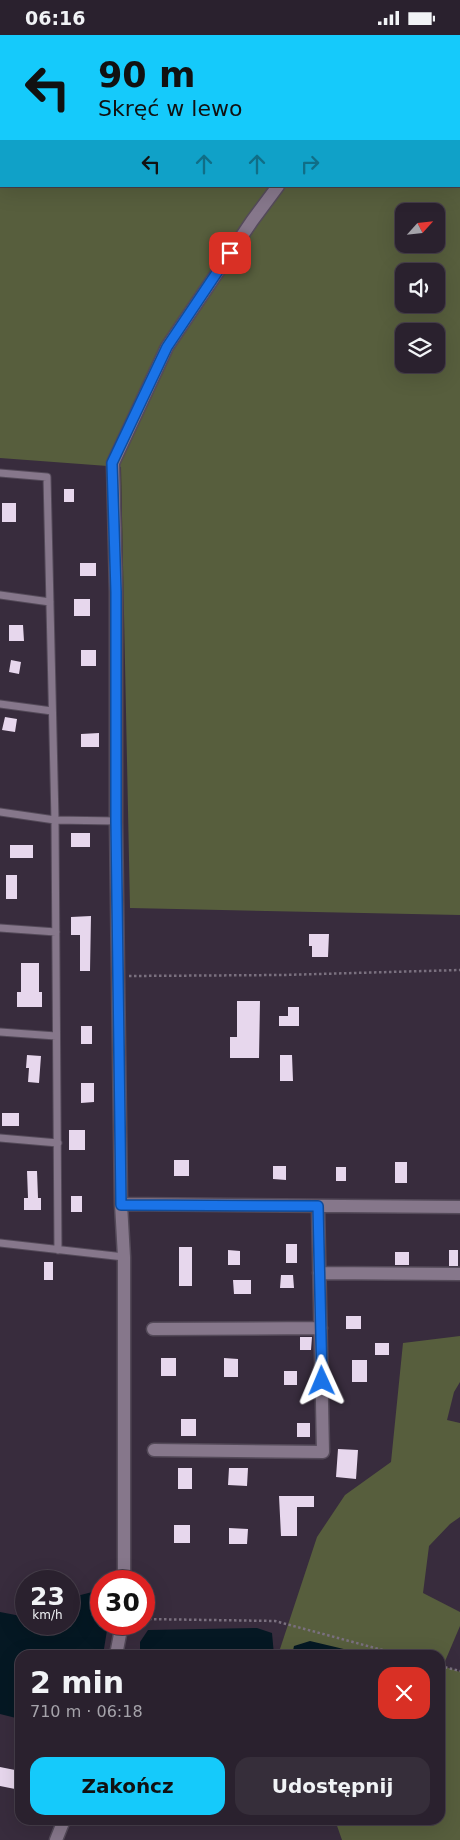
<!DOCTYPE html>
<html lang="pl">
<meta charset="utf-8">
<style>
body{margin:0;font-family:"DejaVu Sans",sans-serif;background:#362e3a;color:#f1f3f6;height:100vh;display:flex;flex-direction:column;font-size:19px;white-space:nowrap}
*{box-sizing:border-box;margin:0}
p{font-size:16px;color:#a5a3aa}
.icon{flex:none;width:28px;height:28px;fill:none;stroke:currentColor;stroke-width:2;stroke-linecap:round;stroke-linejoin:round}
.map{position:relative;flex:1;overflow:hidden}
.drawer{position:absolute;left:15px;top:1615px;width:430px;height:175px;display:flex;flex-direction:column;background:#2a212e;border-radius:15px;box-shadow:0 5px 20px #0002,0 0 0 1px #463e4a}
.drawer>*{flex:none}
.guide{position:absolute;left:0px;top:0px;width:460px;height:152px;box-shadow:0 5px 20px #0002,0 0 0 1px #463e4a;background:#15cafb;color:#111;overflow:hidden}
.needle{width:32px;rotate:63deg}
.controls{position:absolute;left:395px;top:168px;display:grid;gap:10px}
.controls a{display:grid;place-items:center;width:50px;height:50px;border-radius:10px;background:#2a212e;box-shadow:0 5px 20px #0002,0 0 0 1px #463e4a;font-size:25px}
.speed{position:absolute;left:15px;top:1535px;display:flex;gap:10px;font-size:25px;font-weight:700;text-align:center}
.speed>*{display:grid;place-content:center;width:65px;height:65px;border-radius:50%;background:#2a212e;box-shadow:0 5px 20px #0002,0 0 0 1px #463e4a;line-height:1}
.speed small{font-size:12px;font-weight:400}
.speed .limit{border:8px solid #d22;background:#fff;color:#111}
.pin{position:absolute;display:grid;place-items:center;width:42px;height:42px;color:#fff;margin:-21px;border-radius:10px;box-shadow:0 2px 8px #0006}
.me{position:absolute;width:55px;margin:-28px;rotate:359deg;stroke-linejoin:round;filter:drop-shadow(0 0 4px #0008)}
.turn{display:flex;align-items:center;gap:18px;height:105px;padding:0 15px;font-size:22px}
.turn .icon{width:65px;height:65px;stroke-width:2.5}
.turn b{display:block;font-size:35px;line-height:42px}
.lanes{display:flex;align-items:center;height:48px;padding:0 15px;background:#0003;justify-content:center;gap:25px;direction:ltr}
.lanes .off{opacity:.35}
.round{display:grid;place-items:center;flex:none;width:52px;height:52px;border-radius:15px;background:#362e3a}
.summary{display:flex;align-items:center;justify-content:space-between;height:85px;padding:0 15px}
h1{font-size:30px;font-weight:700;line-height:38px}
.button{display:flex;gap:10px;margin-top:auto;padding:10px 15px}
.button a{flex:1;height:58px;border-radius:15px;background:#15cafb;color:#111;font-size:20px;font-weight:700;line-height:58px;text-align:center}
.button a+a{background:#362e3a;color:#f1f3f6}
.status{display:flex;justify-content:space-between;align-items:center;height:35px;padding:0 25px;background:#2a212e;direction:ltr}
.status svg{height:14px;fill:currentColor}
.map>svg:first-child{display:block}
.green{fill:#575e3d;fill-rule:evenodd}
.water{fill:#051823}
.building{fill:#e7d7ed}
.lines{fill:none;stroke-linecap:round;stroke-linejoin:round}
.lane-casing{stroke:#544a59;stroke-width:9}
.street-casing{stroke:#544a59;stroke-width:15}
.path{stroke:#7a707f;stroke-width:2.5;stroke-dasharray:2.5 2.5;stroke-linecap:butt}
.lane{stroke:#86778b;stroke-width:7}
.street{stroke:#86778b;stroke-width:12}
.route-casing{stroke:#114b97;stroke-width:12}
.route{stroke:#1a73e8;stroke-width:9}
</style>
<div class="status"><b>06:16</b><svg viewBox="0 0 49 12"><path d="M0 12V9h3v3zM5 12V6h3v6zM10 12V3h3v9zM15 12V0h3v12zM26 1h20v11H26zM47 4h2v5h-2z"/></svg></div>
<div class="map">
<svg width="460" height="1805" viewBox="0 0 460 1805">
<rect width="100%" height="100%" fill="#382c3d"/>
<path class="green" d="M0,0H460V880L130,873L121,432L0,423ZM1,1H459V151H1ZM404,176H436V209H404ZM404,236H436V269H404ZM404,296H436V329H404Z
M460,1301V1347L454,1357L447,1385L460,1388V1482L450,1489L429,1511L423,1558L460,1577V1591L443,1631L460,1637V1805H342L335,1785H440V1620H278L317,1502L345,1460L391,1427L403,1308Z"/>
<path class="water" d="M100,1555L101,1556V1589H108L103,1620H20V1684L0,1679V1577L26,1582V1589H69V1563Z
M257,1593L272,1598L274,1620H140V1607L148,1595Z
M310,1606L369,1620H292L294,1611Z"/>
<path class="building" d="M64,454H74V467H64Z
M2,468H16V487H2Z
M80,528H96V541H80Z
M74,564H90V581H74Z
M9,590H23L24,606H9Z
M81,615H96V631H81Z
M11,625L21,627L19,639L9,637Z
M5,682L17,684L15,697L2,695Z
M99,698V712H81V699Z
M71,798H90V812H71Z
M10,810H33V823H10Z
M6,840H17V864H6Z
M91,881L90,936H80V900H71V882Z
M309,899H329L328,922H312V911H309Z
M21,928H39V957H42V972H17V957H21Z
M237,966H260L259,1023H230V1002H237Z
M288,972H299V991H279V981H288Z
M81,991H92V1009H81Z
M27,1020L41,1021L39,1048L28,1047L29,1033H26Z
M280,1020H292L293,1046H280Z
M81,1048H94V1067L81,1068Z
M2,1078H19V1091H2Z
M69,1095H85V1115H69Z
M174,1125H189V1141H174Z
M395,1127H407V1148H395Z
M273,1131H286V1145L273,1144Z
M336,1132H346V1146H336Z
M27,1136H37L38,1163H41V1175H24V1163H28Z
M71,1161H82V1177H71Z
M286,1209H297V1228H286Z
M179,1212H192V1251H179Z
M228,1215L240,1216V1230H228Z
M449,1215H458V1231H449Z
M395,1217H409V1230H395Z
M44,1227H53V1245H44Z
M281,1240H293L294,1253H280Z
M233,1245H251V1259H234Z
M346,1281H361V1294H346Z
M300,1302H312L311,1315H300Z
M375,1308H389V1320H375Z
M161,1323H176V1341H161Z
M224,1323L238,1324V1342H224Z
M352,1325H367V1347H352Z
M284,1336H297V1350H284Z
M181,1384H196V1401H181Z
M297,1388H310V1402H297Z
M338,1414L358,1415L356,1444L336,1442Z
M178,1433H192V1454H178Z
M229,1433H248L247,1451L228,1450Z
M279,1461H314V1472H297V1501H281Z
M174,1490H190V1508H174Z
M229,1493L248,1494L247,1509H229Z
M0,1732L20,1736V1755L0,1751Z"/>
<g class="lines">
<g class="lane-casing">
<path id="lane" d="M0,438L47,442L55,785L58,1215
M0,560L50,567
M0,669L52,676
M0,777L55,785L116,786
M0,893L56,897
M0,997L56,1001
M0,1103L58,1108
M0,1208L124,1222"/>
</g>
<g class="street-casing">
<path id="street" d="M389,1L390,0
M121,1169L460,1172
M319,1238L460,1239
M153,1294L321,1293
M154,1415L323,1417L318,1171
M124,1546V1222L121,1169L116,786V557L113,428L167,312L252,186L278,151
M116,1620L122,1589
M56,1805L64,1785"/>
</g>
<path class="path" d="M363,0L368,1
M129,941L283,940L460,935
M144,1584L275,1586L401,1620
M440,1631L460,1636"/>
<use href="#lane" class="lane"/>
<use href="#street" class="street"/>
</g>
<g class="lines">
<g class="route-casing">
<path id="route" d="M230,218L167,312L112,428L116,557V786L121,1170L318,1171L322,1346"/>
</g>
<use href="#route" class="route"/>
</g>
</svg>
<div class="controls">
<a><svg class="needle" viewBox="-14 -14 28 28"><path d="M0-13l5 13h-10z" fill="#e53935"/><path d="M0 13l5-13h-10z" fill="#a5a3aa"/></svg></a>
<a><svg class="icon" aria-label="sound" viewBox="0 0 24 24"><path d="M4 9h4l5-4v14l-5-4H4zM17 9q2 3 0 6"/></svg></a>
<a><svg class="icon" aria-label="layers" viewBox="0 0 24 24"><path d="M12 4l9 5-9 5-9-5zM3 14l9 5 9-5"/></svg></a>
</div>
<div class="speed"><div>23<small>km/h</small></div><div class="limit">30</div></div>
<div class="pin" style="left:230px;top:218px;background:#d93025"><svg class="icon" aria-label="arrive" viewBox="0 0 24 24"><path d="M6 21V4h12l-3 4 3 4H6"/></svg></div>
<svg class="me" style="left:322px;top:1346px" viewBox="-20 -20 40 40"><path d="M0-17L14 15 0 8-14 15z" fill="#1a73e8" stroke="#fff" stroke-width="4"/></svg>
<div class="guide">
<div class="turn"><svg class="icon" aria-label="left" viewBox="0 0 24 24"><path d="M17 20v-9H6M10 6l-5 5 5 5"/></svg><div><b>90 m</b>Skręć w lewo</div></div>
<div class="lanes"><svg class="icon" aria-label="left" viewBox="0 0 24 24"><path d="M17 20v-9H6M10 6l-5 5 5 5"/></svg><svg class="icon off" aria-label="ahead" viewBox="0 0 24 24"><path d="M12 20V5M6 11l6-6 6 6"/></svg><svg class="icon off" aria-label="ahead" viewBox="0 0 24 24"><path d="M12 20V5M6 11l6-6 6 6"/></svg><svg class="icon off" aria-label="right" viewBox="0 0 24 24"><path d="M7 20v-9h11M14 6l5 5-5 5"/></svg></div>
</div>
<section class="drawer">
<div class="summary"><div><h1>2 min</h1><p>710 m · 06:18</p></div><a class="round" style="background:#d93025;color:#fff"><svg class="icon" aria-label="close" viewBox="0 0 24 24"><path d="M6 6l12 12M18 6L6 18"/></svg></a></div>
<div class="button"><a>Zakończ</a><a>Udostępnij</a></div>
</section>
</div>
